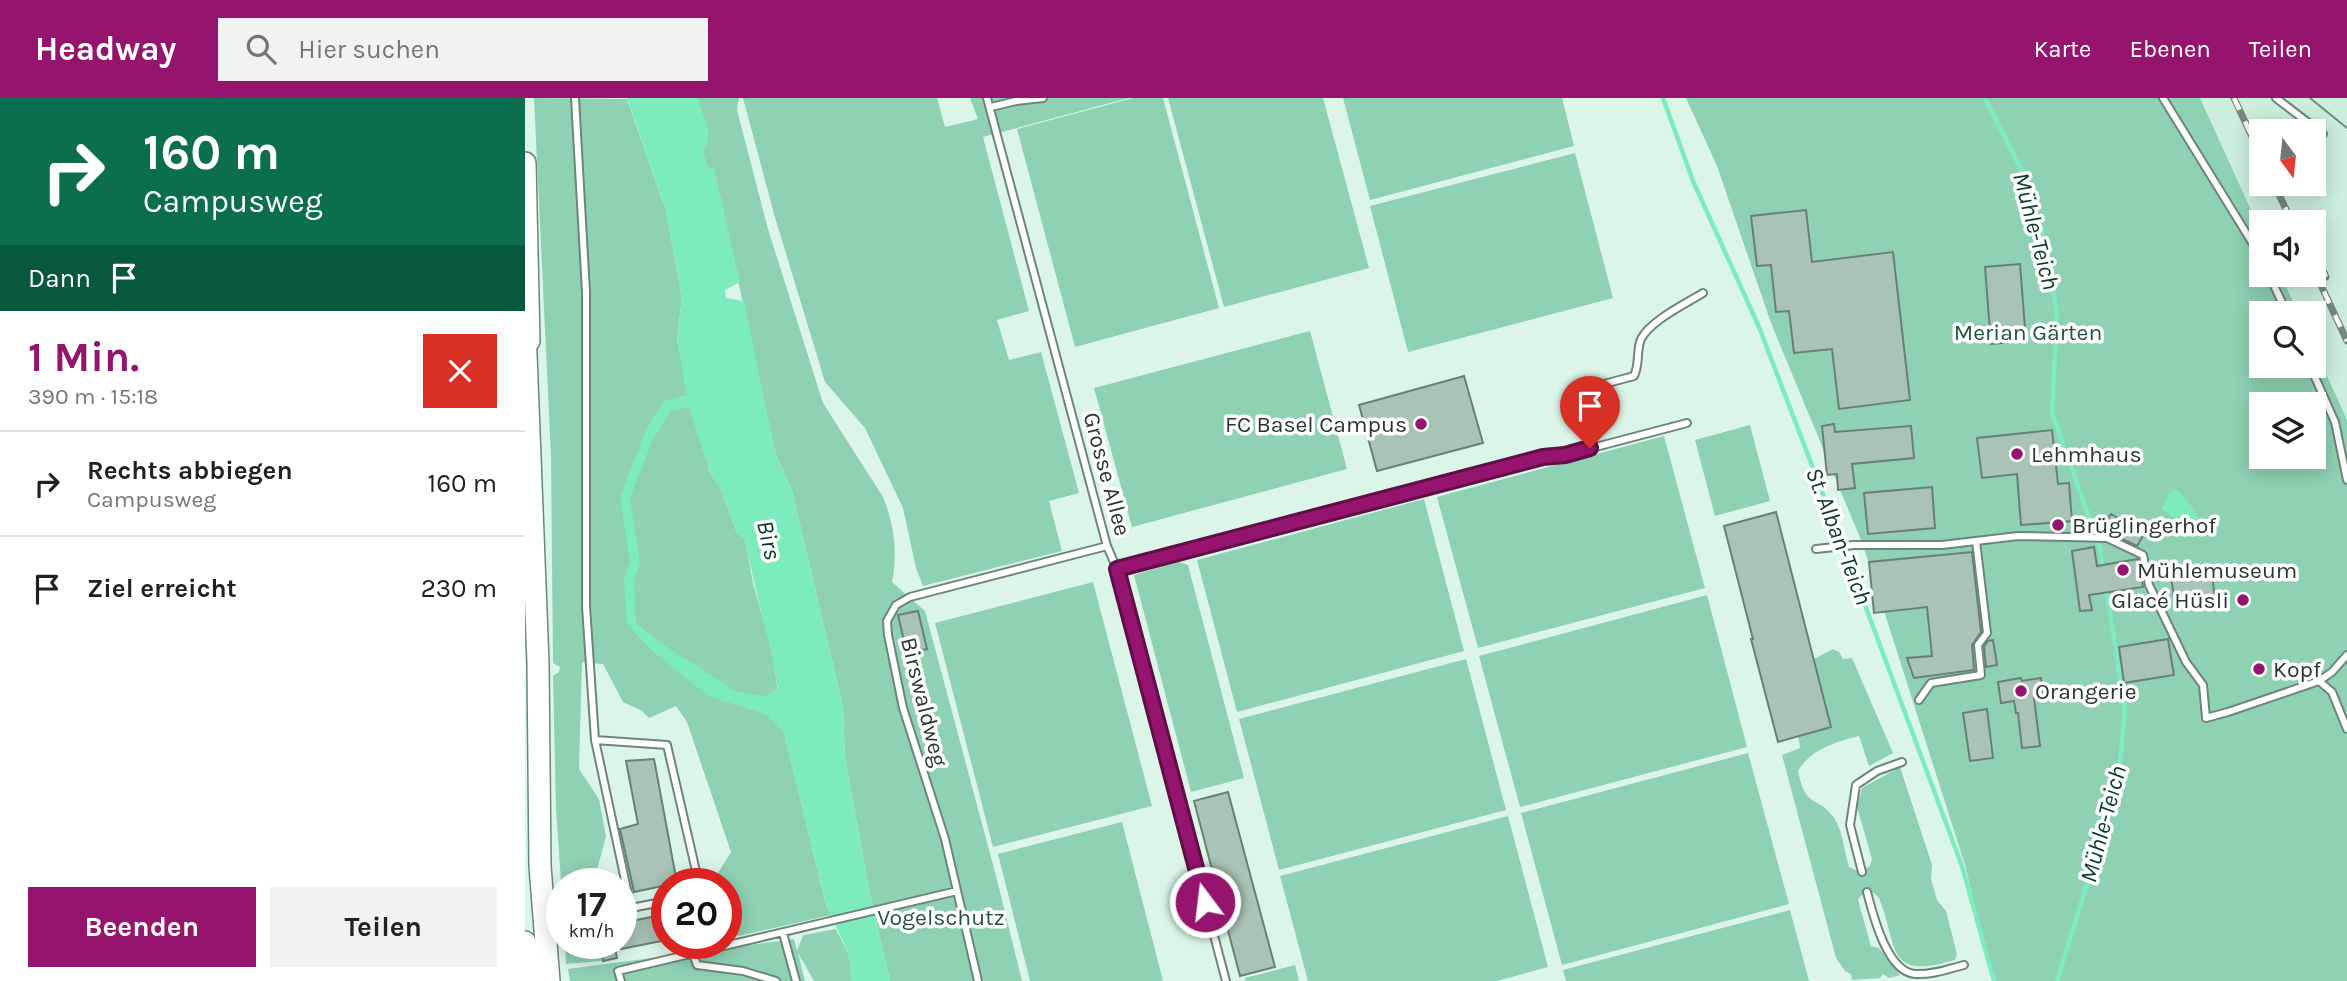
<!DOCTYPE html>
<html lang="de">
<meta charset="utf-8">
<style>
body{margin:0;font-family:Karla,sans-serif;background:#f2f2f2;color:#202124;height:100vh;display:flex;flex-direction:column;font-size:26px;white-space:nowrap}
*{box-sizing:border-box;margin:0}
p{font-size:23px;color:#757577}
.icon{flex:none;width:38px;height:38px;fill:none;stroke:currentColor;stroke-width:2;stroke-linecap:round;stroke-linejoin:round}
.map{position:relative;flex:1;overflow:hidden}
.details{display:flex;flex-direction:column;background:#fff;width:525px}
.details>*{flex:none}
.top-card{background:#0b6e4f;color:#fff;overflow:hidden}
.needle{width:46px;rotate:165deg}
.controls{position:absolute;left:1724px;top:21px;display:grid;gap:14px}
.controls a{display:grid;place-items:center;width:77px;height:77px;border-radius:0px;background:#fff;box-shadow:0 4px 18px #0003;font-size:35px}
.speed{position:absolute;left:21px;top:770px;display:flex;gap:14px;font-size:35px;font-weight:700;text-align:center}
.speed>*{display:grid;place-content:center;width:91px;height:91px;border-radius:50%;background:#fff;box-shadow:0 4px 18px #0003;line-height:1}
.speed small{font-size:18px;font-weight:400}
.speed .limit{border:10px solid #d22;background:#fff;color:#111}
.pin{position:absolute;display:grid;place-items:center;width:60px;height:60px;color:#fff;margin:-72px -30px;border-radius:50% 50% 50% 0;rotate:-45deg;box-shadow:0 0 7px #0007}
.pin .icon{rotate:45deg}
.me{position:absolute;width:77px;margin:-38px;rotate:345deg;stroke-linejoin:round;filter:drop-shadow(0 0 5px #0008)}
.turn{display:flex;align-items:center;gap:24px;height:147px;padding:0 28px;font-size:32px}
.turn .icon{width:91px;height:91px;stroke-width:2.5}
.turn b{display:block;font-size:49px;line-height:60px}
.then{display:flex;align-items:center;height:66px;padding:0 28px;background:#0003;gap:14px;font-size:26px}
.round{display:grid;place-items:center;flex:none;width:74px;height:74px;border-radius:0px;background:#f2f2f2}
.headline{display:flex;align-items:center;justify-content:space-between;height:119px;padding:0 28px}
h1{font-size:42px;font-weight:700;line-height:52px;color:#94146e}
.button{display:flex;gap:14px;margin-top:auto;padding:14px 28px}
.button a{flex:1;height:80px;border-radius:0px;background:#94146e;color:#fff;font-size:28px;font-weight:700;line-height:80px;text-align:center}
.button a+a{background:#f2f2f2;color:#202124}
ul{padding:0;list-style:none}
li{display:flex;align-items:center;gap:21px;height:105px;padding:0 28px;border-top:2px solid #e0e0e0}
li div{flex:1}
li b{display:block;font-size:26px}
li em{font-style:normal}
header{display:flex;align-items:center;gap:42px;box-sizing:border-box;height:98px;padding:0 35px;background:#94146e;color:#fff}
header strong{font-size:33px}
nav{display:flex;gap:38px;margin-inline-start:auto;font-size:24px}
.search{width:490px;height:63px;background:#f2f2f2;display:flex;align-items:center;gap:18px;box-sizing:border-box;padding:0 24px;border-radius:0px;color:#757577;font-size:26px}
main{display:flex;flex:1;min-height:0}
.map>svg:first-child{display:block}
.built{fill:#ccefdd;fill-rule:evenodd}
.green{fill:#8fd1b3;fill-rule:evenodd}
.water{fill:#7decbd;fill-rule:evenodd}
.lines{fill:none;stroke-linecap:round;stroke-linejoin:round}
.stream{stroke:#7decbd;stroke-width:4.5}
.building{fill:#a9c3b6;stroke:#688175;stroke-width:2}
.service-casing{stroke:#6d867a;stroke-width:10}
.motorway-casing{stroke:#6d867a;stroke-width:24}
.service{stroke:#fff;stroke-width:6}
.motorway{stroke:#fff;stroke-width:21}
.tram{stroke:#778880;stroke-width:2}
.rail-casing{stroke:#778880;stroke-width:7}
.rail{stroke:#fff;stroke-width:4.5;stroke-dasharray:13;stroke-linecap:butt}
.route-casing{stroke:#600d48;stroke-width:18}
.route{stroke:#94146e;stroke-width:12}
.poi-dot{fill:#94146e;stroke:#fff;stroke-width:2.5}
.labels{text-anchor:middle;dominant-baseline:central;stroke-width:7;stroke-linejoin:round;paint-order:stroke}
.park-label{font-size:23px;fill:#245340;stroke:#fff}
.poi-label{font-size:23px;fill:#2b3631;stroke:#fff;text-anchor:start}
.street-label{font-size:23px;fill:#2b3631;stroke:#fff}
.water-label{font-size:24px;font-style:italic;fill:#0a3c2a;stroke:#fff}
</style>
<header>
<strong>Headway</strong>
<div class="search"><svg class="icon" aria-label="search" viewBox="0 0 24 24"><circle cx="10" cy="10" r="6"/><path d="M15 15l6 6"/></svg>Hier suchen</div>
<nav><a>Karte</a><a>Ebenen</a><a>Teilen</a></nav>
</header>
<main>
<section class="details">
<div class="top-card">
<div class="turn"><svg class="icon" aria-label="right" viewBox="0 0 24 24"><path d="M7 20v-9h11M14 6l5 5-5 5"/></svg><div><b>160 m</b>Campusweg</div></div>
<div class="then">Dann<svg class="icon" aria-label="arrive" viewBox="0 0 24 24"><path d="M6 21V4h12l-3 4 3 4H6"/></svg></div>
</div>
<div class="headline"><div><h1>1 Min.</h1><p>390 m · 15:18</p></div><a class="round" style="background:#d93025;color:#fff"><svg class="icon" aria-label="close" viewBox="0 0 24 24"><path d="M6 6l12 12M18 6L6 18"/></svg></a></div>
<ul>
<li><svg class="icon" aria-label="right" viewBox="0 0 24 24"><path d="M7 20v-9h11M14 6l5 5-5 5"/></svg><div><b>Rechts abbiegen</b><p>Campusweg</p></div><em>160 m</em></li>
<li><svg class="icon" aria-label="arrive" viewBox="0 0 24 24"><path d="M6 21V4h12l-3 4 3 4H6"/></svg><div><b>Ziel erreicht</b></div><em>230 m</em></li>
</ul>
<div class="button"><a>Beenden</a><a>Teilen</a></div>
</section>
<div class="map">
<svg width="1822" height="883" viewBox="0 0 1822 883">
<rect width="100%" height="100%" fill="#dbf6e9"/>
<path class="built" d="M1675,0H1822V322L1789,249L1788,215H1773L1756,177H1788V124H1736V134ZM1736,33H1788V86H1736Z"/>
<path class="green" d="M9,0L102,1L141,113L157,199L152,242L184,373L196,391L212,435L220,441L228,485L247,552L259,635L301,806L306,817L214,838L201,835V786H188V783L206,754L162,624L151,608L124,620L117,613L98,604L78,566L57,564L54,671L74,701L81,739L68,786H37V798L31,711L28,578L34,574L35,569L28,565L26,358Z
M173,0H214L212,12L243,131L298,305L358,399C369,425 373,456 367,484L400,513L471,778L497,883H365L345,797L320,660L318,609L267,393L250,354L189,71L182,69L178,54Z
M218,0H412L420,29L453,21L445,0H604L458,39L504,213L472,222L484,262L516,254L554,395L524,403L537,453L398,488L391,470L378,410L340,330L300,284L249,116Z
M608,0H638L694,210L550,249L492,31Z
M643,0H798L844,170L699,209Z
M818,0H1037L1049,48L845,102Z
M1161,0H1675L1736,134V177H1756L1773,215H1736V268H1788L1789,249L1822,322V883H1468L1440,767L1338,447L1246,225L1192,68ZM1736,306H1788V359H1736Z
M1050,55L1088,200L883,254L845,108Z
M785,233L822,371L607,429L569,290Z
M1225,327L1245,403L1190,418L1170,342Z
M1139,338L1180,490L953,550L912,399Z
M899,401L939,553L712,614L672,462Z
M653,464L663,467L719,680L666,694L609,477Z
M568,484L627,708L468,749L410,525Z
M1182,497L1222,649L995,709L954,558Z
M1308,551L1314,554L1318,561L1327,560L1368,655L1344,668L1334,638C1311,644 1286,651 1273,673C1281,713 1293,696 1309,720C1318,733 1319,753 1324,769L1335,774L1345,768L1347,761L1332,709L1337,690L1375,669L1407,767L1406,781L1412,802L1421,813L1432,856L1430,862C1359,883 1374,849 1354,800L1349,795C1342,794 1337,795 1333,802L1346,848L1354,850L1375,877L1364,880L1358,876L1355,880L1327,882L1326,876L1320,873L1311,860L1257,657L1275,650L1273,638L1306,629L1289,561Z
M941,561L981,712L754,772L714,621Z
M1223,655L1264,806L1037,867L996,715Z
M983,718L1023,869L972,883H783L755,778Z
M597,724L638,883H505L473,756Z
M1265,812L1284,883H1041L1038,872Z
M311,831L324,857L327,883H289L273,855L280,883H45L43,871L269,841L272,853L278,837Z
M40,845H73L77,863L41,866Z
M770,867L774,883H720V880Z"/>
<path class="water" d="M102,0H173C177,20 190,35 178,54L182,68L189,71L215,184L200,192L201,200L219,203L250,354L267,393L318,609L320,660L345,797L365,883H327L324,857L301,806L259,635L242,617L183,598L125,551L102,526L99,482L105,463L95,399L122,330L139,303L162,297L152,242L157,199L141,113ZM164,309L184,373L196,391L212,435L220,441C229,491 245,540 253,590L241,598L212,594L137,546L111,525L109,482L115,465L105,400L128,341L146,313Z
M1650,391C1659,395 1679,423 1677,433C1662,443 1650,440 1649,420L1637,411L1643,396Z"/>
<g class="lines">
<path class="stream" d="M1138,0L1168,83L1234,229L1324,464L1437,768L1469,883
M1460,0L1503,85L1522,154L1532,216L1527,315L1575,450L1578,471
M1532,883L1593,686L1600,611L1581,490"/>
</g>
<path class="building" d="M1281,112L1287,164L1368,154L1385,302L1314,311L1307,251L1269,255L1264,213L1251,214L1246,167L1232,168L1226,118Z
M1495,166L1501,243L1466,246L1460,169Z
M939,278L958,345L852,373L834,307Z
M1309,326L1310,334L1386,328L1389,360L1327,366L1330,390L1313,392L1312,376L1302,377L1297,328Z
M1527,332L1533,386L1544,385L1547,423L1496,427L1492,376L1457,380L1452,340Z
M1407,389L1410,430L1343,436L1339,395Z
M1251,414L1306,629L1253,644L1226,541H1228L1199,428Z
M1586,416L1619,436L1612,448L1576,431Z
M1569,449L1572,468L1613,461L1618,489L1564,497L1567,512L1555,513L1547,453Z
M1447,454L1456,534L1447,547L1449,572L1389,580L1382,560L1407,558L1402,509L1349,515L1344,464Z
M1687,474L1690,504L1650,508L1646,478Z
M393,513L402,551L382,556L373,517Z
M1643,541L1649,577L1599,585L1594,549Z
M1468,542L1472,567L1461,569L1459,549L1463,543Z
M1496,580L1497,583L1516,580L1519,598L1509,600L1515,648L1497,650L1493,615H1491L1489,603L1476,605L1473,584Z
M1462,611L1468,660L1445,663L1438,615Z
M129,661L152,785L109,794L95,731L113,726L101,663Z
M703,694L750,869L715,878L669,703Z
M142,816V842L96,851V825Z
M75,845H89L92,860L78,863Z"/>
<g class="lines">
<g class="service-casing">
<path id="service" d="M50,0L61,194V508L70,642L106,810L142,803
M462,0L582,448L592,471L701,883
M1638,0L1736,159
M1751,0L1798,36
M466,9L491,3L518,0
M1744,177L1762,215
M1785,268L1810,324L1822,382
M1079,286L1109,278C1115,266 1111,253 1116,241C1125,223 1160,206 1178,195
M1291,451L1329,447H1417L1493,438L1542,439L1582,440L1618,457L1624,487L1661,564L1678,587L1681,620L1703,614L1794,583L1807,594L1822,631
M592,471L1018,359L1040,357L1162,325
M1794,583L1807,574L1822,557
M1394,602L1406,585L1456,577L1453,547L1462,535L1451,443
M70,642L142,647L174,786
M1337,774L1325,727L1331,687L1352,673L1377,664
M1342,794C1348,817 1362,874 1390,876C1407,877 1423,871 1439,867
M258,835L271,883
M168,856L172,867L218,873L251,883
M96,883L93,873L432,793
M453,883L420,741L378,610L363,537L362,523L371,507L385,499L582,448"/>
</g>
<g class="motorway-casing">
<path id="motorway" d="M0,65L4,243
M0,231L13,565L15,768L24,883
M0,844L3,883"/>
</g>
<use href="#service" class="service"/>
<use href="#motorway" class="motorway"/>
<path class="tram" d="M1785,0L1822,30"/>
<g class="rail-casing">
<path id="rail" d="M1709,0L1736,58
M1749,86L1767,124
M1788,151L1801,179
M1788,170L1822,243"/>
</g>
<use href="#rail" class="rail"/>
</g>
<g class="lines">
<g class="route-casing">
<path id="route" d="M680,804L592,471L1018,359L1040,357L1065,350"/>
</g>
<use href="#route" class="route"/>
</g>
<g class="poi-dot">
<circle cx="896" cy="326" r="7"/>
<circle cx="1492" cy="356" r="7"/>
<circle cx="1533" cy="427" r="7"/>
<circle cx="1598" cy="472" r="7"/>
<circle cx="1718" cy="502" r="7"/>
<circle cx="1734" cy="571" r="7"/>
<circle cx="1496" cy="593" r="7"/>
</g>
<g class="labels">
<g class="park-label">
<text x="1503" y="234">Merian Gärten</text>
<text x="416" y="819">Vogelschutz</text>
</g>
<g class="poi-label">
<text x="882" y="326" text-anchor="end">FC Basel Campus</text>
<text x="1506" y="356">Lehmhaus</text>
<text x="1547" y="427">Brüglingerhof</text>
<text x="1612" y="472">Mühlemuseum</text>
<text x="1704" y="502" text-anchor="end">Glacé Hüsli</text>
<text x="1748" y="571">Kopf</text>
<text x="1510" y="593">Orangerie</text>
</g>
<g class="street-label">
<text transform="translate(582 376) rotate(75)">Grosse Allee</text>
<text transform="translate(399 604) rotate(76)">Birswaldweg</text>
</g>
<g class="water-label">
<text transform="translate(1511 133) rotate(75)">Mühle-Teich</text>
<text transform="translate(1314 438) rotate(69)">St. Alban-Teich</text>
<text transform="translate(244 442) rotate(77)">Birs</text>
<text transform="translate(1578 726) rotate(-75)">Mühle-Teich</text>
</g>
</g>
</svg>
<div class="controls">
<a><svg class="needle" viewBox="-14 -14 28 28"><path d="M0-13l5 13h-10z" fill="#e53935"/><path d="M0 13l5-13h-10z" fill="#757577"/></svg></a>
<a><svg class="icon" aria-label="sound" viewBox="0 0 24 24"><path d="M4 9h4l5-4v14l-5-4H4zM17 9q2 3 0 6"/></svg></a>
<a><svg class="icon" aria-label="search" viewBox="0 0 24 24"><circle cx="10" cy="10" r="6"/><path d="M15 15l6 6"/></svg></a>
<a><svg class="icon" aria-label="layers" viewBox="0 0 24 24"><path d="M12 4l9 5-9 5-9-5zM3 14l9 5 9-5"/></svg></a>
</div>
<div class="speed"><div>17<small>km/h</small></div><div class="limit">20</div></div>
<div class="pin" style="left:1065px;top:350px;background:#d93025"><svg class="icon" aria-label="arrive" viewBox="0 0 24 24"><path d="M6 21V4h12l-3 4 3 4H6"/></svg></div>
<svg class="me" style="left:680px;top:804px" viewBox="-20 -20 40 40"><circle r="17" fill="#94146e" stroke="#fff" stroke-width="3"/><path d="M0-11L8 9 0 5-8 9z" fill="#fff"/></svg>
</div>
</main>
